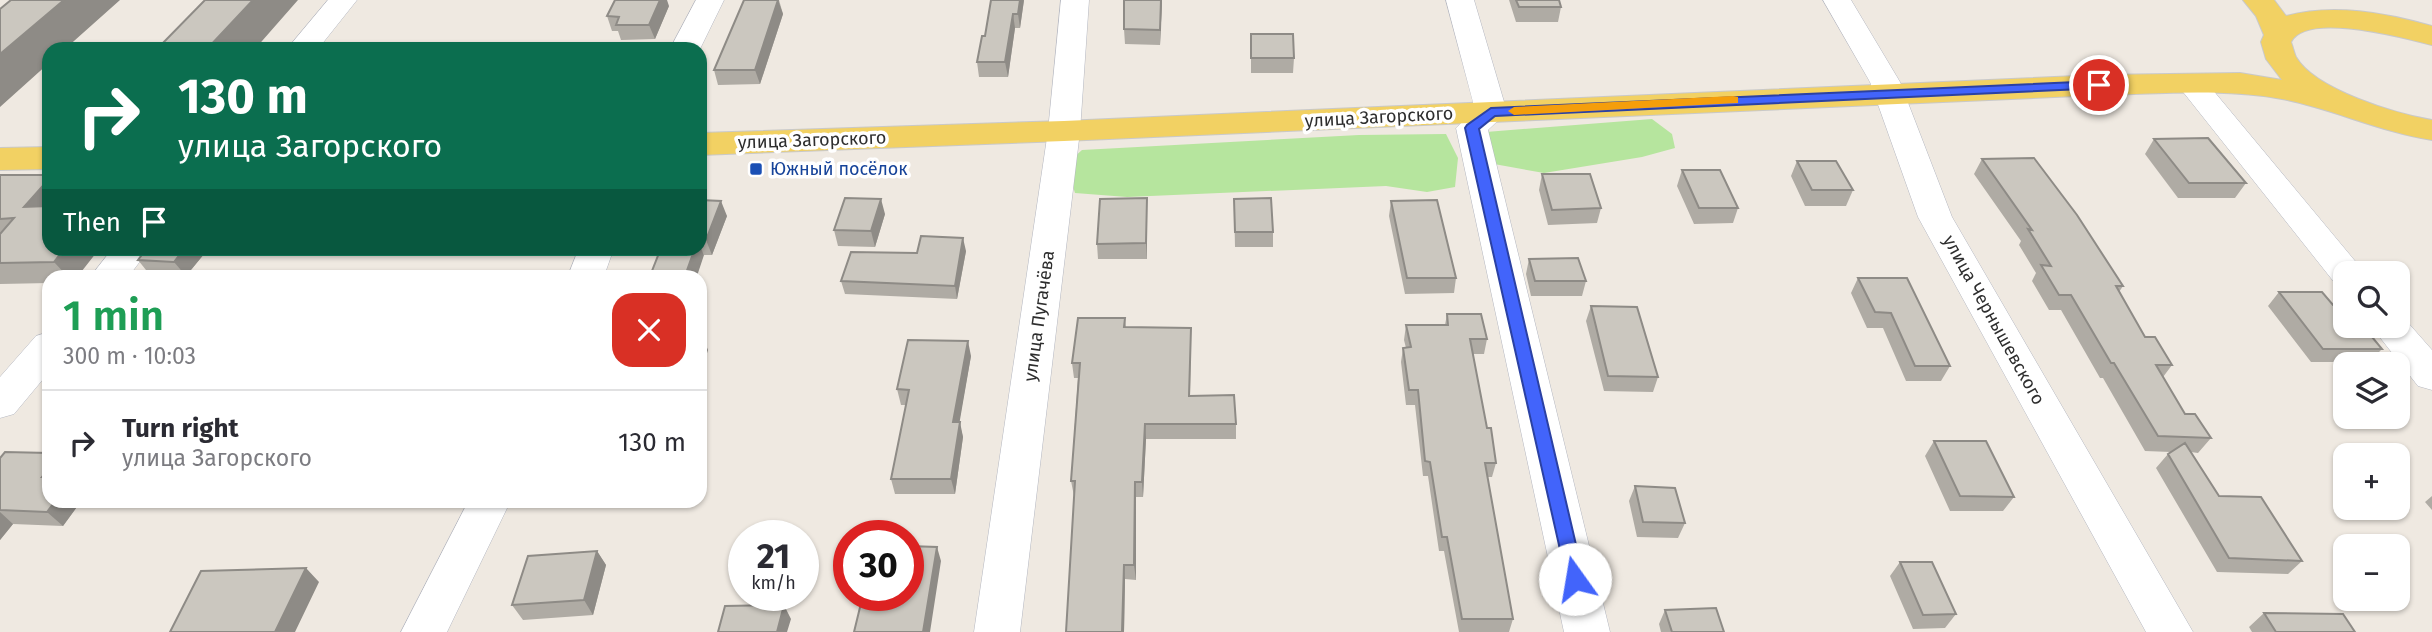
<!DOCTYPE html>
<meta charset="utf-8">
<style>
body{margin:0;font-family:"Fira Sans",sans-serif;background:#f2f2f3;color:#2b2b33;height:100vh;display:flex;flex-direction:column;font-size:26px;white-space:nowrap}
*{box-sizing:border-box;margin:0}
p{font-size:23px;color:#7c7c81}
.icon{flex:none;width:38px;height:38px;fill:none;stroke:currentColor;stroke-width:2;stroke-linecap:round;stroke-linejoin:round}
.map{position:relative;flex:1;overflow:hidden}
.sheet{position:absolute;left:42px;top:270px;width:665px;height:238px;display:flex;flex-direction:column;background:#fff;border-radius:21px;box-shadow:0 2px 5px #0004}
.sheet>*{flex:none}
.top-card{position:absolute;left:42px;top:42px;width:665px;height:214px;border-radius:21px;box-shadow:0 2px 5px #0004;background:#0b6e4f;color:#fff;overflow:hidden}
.tools{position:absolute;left:2333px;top:261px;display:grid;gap:14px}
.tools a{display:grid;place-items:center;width:77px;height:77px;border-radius:14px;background:#fff;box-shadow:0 2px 5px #0004;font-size:35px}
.speed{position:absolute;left:728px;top:520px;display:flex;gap:14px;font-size:35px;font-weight:700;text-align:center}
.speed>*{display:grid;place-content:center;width:91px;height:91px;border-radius:50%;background:#fff;box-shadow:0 2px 5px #0004;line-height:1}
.speed small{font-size:18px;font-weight:400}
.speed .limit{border:10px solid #d22;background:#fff;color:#111}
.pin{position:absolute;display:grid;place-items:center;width:60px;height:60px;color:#fff;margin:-30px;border:4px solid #fff;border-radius:50%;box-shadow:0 2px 7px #0007}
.me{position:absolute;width:77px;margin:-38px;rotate:347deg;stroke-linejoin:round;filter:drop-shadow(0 0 5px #0008)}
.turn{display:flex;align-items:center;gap:24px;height:147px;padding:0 21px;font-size:32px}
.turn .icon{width:91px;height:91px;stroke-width:2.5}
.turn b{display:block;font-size:49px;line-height:60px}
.then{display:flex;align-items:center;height:66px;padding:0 21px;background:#0003;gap:14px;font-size:26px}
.round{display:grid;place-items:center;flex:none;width:74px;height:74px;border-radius:21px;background:#f2f2f3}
.head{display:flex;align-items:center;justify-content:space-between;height:119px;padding:0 21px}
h1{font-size:42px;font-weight:600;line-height:52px;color:#1e9e55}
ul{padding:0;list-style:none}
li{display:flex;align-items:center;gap:21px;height:105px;padding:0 21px;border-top:2px solid #e1e1e2}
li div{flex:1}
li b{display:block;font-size:26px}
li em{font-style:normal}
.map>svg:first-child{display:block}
.green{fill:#b6e59e}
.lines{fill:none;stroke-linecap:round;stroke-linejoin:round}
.minor-casing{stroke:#b4b7c1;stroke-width:1}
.major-casing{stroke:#c9c9c9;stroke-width:2}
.minor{fill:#fff;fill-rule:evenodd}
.major{fill:#f2d163;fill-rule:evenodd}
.wall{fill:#afaba4}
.shaded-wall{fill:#8e8b86}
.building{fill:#cbc7bf;stroke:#8e8b86;stroke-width:2}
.route{fill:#4264fb;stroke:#2b41a3;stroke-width:2}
.slow{fill:#f59e0b}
.transit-dot{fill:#1a4fb4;stroke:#fff;stroke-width:2.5}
.labels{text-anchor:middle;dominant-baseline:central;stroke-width:7;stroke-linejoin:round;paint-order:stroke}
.street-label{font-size:18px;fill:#2e2e2e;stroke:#fff}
.transit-label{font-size:18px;fill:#164399;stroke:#fff;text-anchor:start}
</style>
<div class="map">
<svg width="2432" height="632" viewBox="0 0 2432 632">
<rect width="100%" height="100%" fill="#efe9e1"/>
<path class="green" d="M1652,119L1672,134L1675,148L1642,157L1544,173L1494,164L1486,132Z
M1446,134L1458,158L1455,187L1427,192L1386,186L1127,197L1075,193L1071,180L1072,159L1082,150L1359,135Z"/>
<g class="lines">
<g class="minor-casing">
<path id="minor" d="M328,0H357L318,49H287Z
M696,0H724L700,49H670Z
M1061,0H1089L1080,131L1020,632H974L1048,131Z
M1446,0H1474L1507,112L1488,130L1610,632H1564L1456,128L1475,110Z
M1823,0H1851L1900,82L1952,217L2193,632H2146L1918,217L1870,82Z
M2191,74L2202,77L2365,273H2345V285L2334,282L2176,83L2180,77Z
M113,248H150L129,276H91Z
M579,248H614L604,276H568Z
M2398,315L2403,317L2432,350V390L2418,386L2371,326H2398Z
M49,332V372L14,414L0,418V377L36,336Z
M469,500H511L447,632H401Z"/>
</g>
<g class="major-casing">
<path id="major" d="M2243,0H2274L2286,16C2333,3 2386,13 2432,26V45C2405,38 2306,11 2291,42C2293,47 2294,53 2296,57C2315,90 2397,114 2432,120V140C2380,132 2333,109 2282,99C2222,88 2159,94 2099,95L1064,141L700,155V133L1064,121L2099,75L2240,73L2282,80L2266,59L2261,42L2264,35L2256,16Z
M49,147V169L0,170V148Z"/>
</g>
<use href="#minor" class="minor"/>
<use href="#major" class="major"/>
</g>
<path class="wall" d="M744,0H779L783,14L760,84L718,85L714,70Z
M1024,0L1020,28H1015L1008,77H979L977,62L985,36Z
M1162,0L1160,45L1125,44L1124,29Z
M1509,0H1559L1561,7L1558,22H1516Z
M669,6L655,39L621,40L618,31H612L607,16Z
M1251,34L1294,58L1293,73H1251Z
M2154,139L2246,183L2235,198H2178L2145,154Z
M1982,159L2123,286L2119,292L2145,337L2172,365L2163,377L2185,414L2211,438L2198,453L2191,452L2219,496L2302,561L2288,574L2217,572L2156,468L2168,454L2171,452L2145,451L2103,378H2100L2061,310H2049L2032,281L2036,273L2019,245L2021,241L1974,174Z
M1797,161L1853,190L1846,206H1805L1791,176Z
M1682,170L1738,208L1733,223L1694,224L1677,186Z
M1542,174L1601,208L1597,223L1548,225L1539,190Z
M0,175L78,276H49V283L0,284Z
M1234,199L1273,232V247H1235Z
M700,200L727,216L712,255H704L700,248Z
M1391,201L1456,278L1454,293L1405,294L1389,216Z
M1147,213V259H1098L1097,244Z
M885,214L875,247L838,246L834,230Z
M147,248H209L186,276L150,275L138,260Z
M966,251L957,299L845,294L841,281L917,253Z
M1529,259L1586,281L1582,296H1531L1526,274Z
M1858,278L1950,366L1941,381H1906L1883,328H1867L1851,293Z
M2279,292L2382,349L2369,362H2311L2268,306Z
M1591,306L1658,377L1653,392L1604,391L1586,321Z
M1447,314L1487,339L1484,354H1473L1487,428L1496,463L1492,477H1487L1513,619L1509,632H1459L1444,551H1439L1428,476H1423L1415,405H1406L1401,362L1403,348H1406L1404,340L1406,325H1445Z
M1125,318L1126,327L1191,344L1190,396L1236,424V439H1146L1143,497H1136V580L1125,579L1124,632H1066L1074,496L1071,481L1078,378H1074L1072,363Z
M971,356L959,422L963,437L955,494H895L891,479L906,405H901L897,389Z
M1934,441L2014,497L2003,511H1950L1925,456Z
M0,458L49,500H82L63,526L13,524L0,540Z
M1635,486L1685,523L1678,538L1637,537L1629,501Z
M2432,496V510L2425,502Z
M597,551L606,565L593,615L523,620L512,605Z
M1900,562L1956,614L1945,628L1913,629L1890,576Z
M1665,610L1724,632H1661L1659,624Z
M2264,613L2355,632H2252L2249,627Z"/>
<path class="shaded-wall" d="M64,0H120L65,49H49V63L0,107V54Z
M253,0H298L255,49H207Z
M660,0H667L669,6L655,39L649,25Z
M778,0L783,14L760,84L755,70Z
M1020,0H1024L1020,28L1018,14Z
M1161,0H1162L1160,45V30Z
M1013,14L1015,28L1008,77L1005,62Z
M49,179V221L24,207Z
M1147,198V259L1146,243Z
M881,199L885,214L875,247L871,231Z
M721,201L727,216L712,255L706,240Z
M963,238L966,251L957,299L955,286Z
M700,246L704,255L697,276H685L695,248H700Z
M65,248H100L78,276H67L54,262Z
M185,248H209L186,276L174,262Z
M702,335L708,350L700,376V341Z
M968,341L971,356L957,437L953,422Z
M960,422L963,437L955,494L951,479Z
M1145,424L1146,439L1143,497L1142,482Z
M49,468V483L42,477Z
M1135,482L1136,497V580L1134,565Z
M56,500H82L63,526L47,512Z
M0,512L13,524L0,540Z
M937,547L941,561L930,632H923Z
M597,551L606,565L593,615L584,600Z
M1124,565L1125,579L1124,632H1122Z
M306,568L319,582L295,632H275Z
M784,605L791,619L787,632H777Z"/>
<path class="building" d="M11,0H64L0,54V9Z
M205,0H253L207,49H157Z
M615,0H660L649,25H616L619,17L607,16Z
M744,0H778L755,70H714Z
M991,0H1020L1018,14H1013L1005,62H977L982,36H985Z
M1124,0H1161L1160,30L1124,29Z
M1516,0H1559L1561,7H1519Z
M1251,34H1293L1294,58H1251Z
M2208,138L2246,183H2189L2154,139Z
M2034,158L2077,215L2123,286H2116L2145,337H2155L2172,365H2156L2185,414H2195L2211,438L2158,436L2114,363H2111L2071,295H2059L2041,265L2051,266L2028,229L2032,230L1982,159Z
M1797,161H1836L1853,190H1812Z
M1682,170H1720L1738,208H1699Z
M1542,174H1590L1601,208L1552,210Z
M0,175H49V179L24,207L49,206V248H65L54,262L0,263V234L14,218L0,219Z
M845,198L881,199L871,231L834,230Z
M1147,198L1146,243L1097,244L1100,199Z
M1271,198L1273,232H1235L1234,199Z
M700,200L721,201L706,240H700Z
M1437,200L1456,278H1407L1391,201Z
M921,236L963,238L955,286L841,281L851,252L917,253Z
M147,248H185L174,262L138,260Z
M661,248H695L685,276H650Z
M1578,258L1586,281H1535L1529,259Z
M427,271L484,272L482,276H424Z
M1858,278H1907L1950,366H1915L1891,313L1875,312Z
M2279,292H2322L2333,305L2345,304V326H2363L2382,349H2323Z
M1591,306L1637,307L1658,377L1608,376Z
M1447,314H1481L1487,339H1470L1487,428H1491L1496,463H1485L1513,619H1462L1447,537H1442L1430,462L1425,461L1418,390H1409L1403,348L1411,347L1406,325H1448Z
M1078,318H1125L1124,327L1191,328L1189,396L1234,395L1236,424H1145L1142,482H1135L1134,565H1124L1122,632H1066L1075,481H1071L1080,363H1072Z
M908,340L968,341L953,422H960L951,479H891L909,390L897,389Z
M49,396V403L44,402Z
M1934,441H1986L2014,497L1960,496Z
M2185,443L2219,496L2261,497L2302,561L2229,558L2168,454Z
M5,452L49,453V468L42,477H49V500H56L47,512L0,510V458Z
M1635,486L1675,488L1685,523L1643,522Z
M908,546L937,547L923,632H854L863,595H908Z
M597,551L584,600L512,605L528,556Z
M1900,562H1932L1956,614L1923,615Z
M306,568L275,632H170L201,571Z
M784,605L777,632H718L725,606Z
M1716,608L1724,632H1672L1665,610Z
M2264,613L2343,614L2355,632H2276Z"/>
<path class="route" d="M2099,81L2104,82V88L1495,116L1479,129L1584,579L1582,585L1575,587L1568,585L1465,128L1467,125L1491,108Z"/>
<path class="slow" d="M1733,96L1738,97V103L1514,115L1508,111L1514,107Z"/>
<rect class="transit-dot" x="749" y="162" width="14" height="14" rx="3.5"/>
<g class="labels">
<g class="street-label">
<text transform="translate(1379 117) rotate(-3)">улица Загорского</text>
<text transform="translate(812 140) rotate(-2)">улица Загорского</text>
<text transform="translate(1039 316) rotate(-82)">улица Пугачёва</text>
<text transform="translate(1994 320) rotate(61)">улица Чернышевского</text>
</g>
<g class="transit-label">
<text x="770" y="169">Южный посёлок</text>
</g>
</g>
</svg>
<div class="tools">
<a><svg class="icon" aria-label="search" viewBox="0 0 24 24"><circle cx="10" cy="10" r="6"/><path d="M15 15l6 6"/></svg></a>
<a><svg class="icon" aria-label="layers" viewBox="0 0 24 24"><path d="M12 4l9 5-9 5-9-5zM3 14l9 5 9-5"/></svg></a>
<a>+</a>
<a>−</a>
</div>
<div class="speed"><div>21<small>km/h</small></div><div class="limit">30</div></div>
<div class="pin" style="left:2099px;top:85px;background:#d93025"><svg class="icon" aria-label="arrive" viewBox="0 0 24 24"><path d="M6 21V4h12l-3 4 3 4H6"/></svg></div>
<svg class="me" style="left:1575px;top:579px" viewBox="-20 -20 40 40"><circle r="19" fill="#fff"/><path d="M0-13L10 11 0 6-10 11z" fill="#4264fb"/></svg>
<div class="top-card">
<div class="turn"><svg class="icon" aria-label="right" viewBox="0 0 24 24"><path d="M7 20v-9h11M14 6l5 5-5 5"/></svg><div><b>130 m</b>улица Загорского</div></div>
<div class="then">Then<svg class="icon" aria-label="arrive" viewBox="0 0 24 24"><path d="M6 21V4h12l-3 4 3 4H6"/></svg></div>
</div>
<section class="sheet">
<div class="head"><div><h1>1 min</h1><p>300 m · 10:03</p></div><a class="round" style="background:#d93025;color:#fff"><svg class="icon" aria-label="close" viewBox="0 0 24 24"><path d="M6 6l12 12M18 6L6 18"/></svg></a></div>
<ul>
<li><svg class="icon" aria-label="right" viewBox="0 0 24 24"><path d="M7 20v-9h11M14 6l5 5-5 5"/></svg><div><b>Turn right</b><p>улица Загорского</p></div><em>130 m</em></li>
</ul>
</section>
</div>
